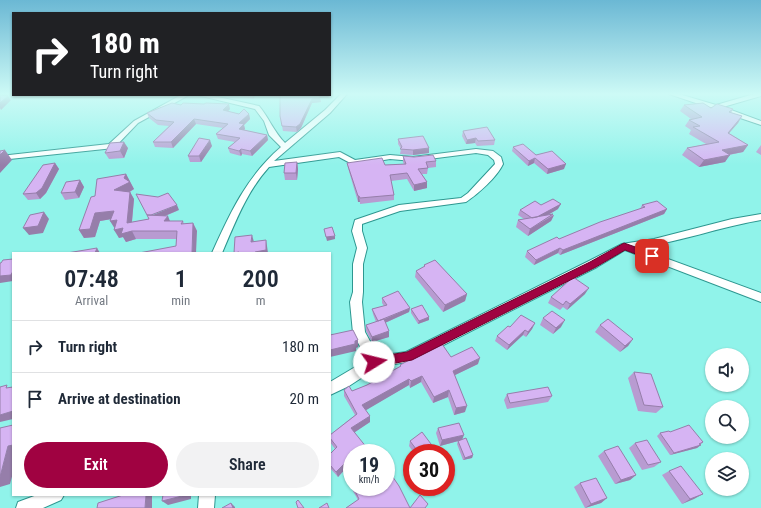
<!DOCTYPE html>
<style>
body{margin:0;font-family:"Roboto Condensed",sans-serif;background:#f2f2f3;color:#1f2937;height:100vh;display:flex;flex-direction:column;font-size:15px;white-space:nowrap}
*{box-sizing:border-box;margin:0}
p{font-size:13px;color:#747a83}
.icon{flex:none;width:22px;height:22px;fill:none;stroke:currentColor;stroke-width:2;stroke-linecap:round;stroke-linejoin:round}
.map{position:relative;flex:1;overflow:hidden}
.drawer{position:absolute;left:12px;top:252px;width:319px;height:244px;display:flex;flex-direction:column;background:#fff;border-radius:0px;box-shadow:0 1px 3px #0004}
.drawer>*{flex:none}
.banner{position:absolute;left:12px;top:12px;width:319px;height:84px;border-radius:0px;box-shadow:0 1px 3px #0004;background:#202124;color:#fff;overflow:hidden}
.fabs{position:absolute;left:705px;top:348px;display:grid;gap:8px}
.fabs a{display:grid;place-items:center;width:44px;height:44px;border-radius:50%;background:#fff;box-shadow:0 1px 3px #0004;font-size:20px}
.speed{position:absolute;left:343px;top:444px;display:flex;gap:8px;font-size:20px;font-weight:700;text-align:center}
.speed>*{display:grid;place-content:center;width:52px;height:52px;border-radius:50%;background:#fff;box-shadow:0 1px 3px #0004;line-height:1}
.speed small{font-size:10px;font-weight:400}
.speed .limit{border:6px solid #d22;background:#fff;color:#111}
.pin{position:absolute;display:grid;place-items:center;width:34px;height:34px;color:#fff;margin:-17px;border-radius:8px;box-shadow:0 2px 6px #0006}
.me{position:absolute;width:44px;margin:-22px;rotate:81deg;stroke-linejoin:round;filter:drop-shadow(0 0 3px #0008)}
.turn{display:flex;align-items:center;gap:14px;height:84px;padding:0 12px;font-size:18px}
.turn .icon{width:52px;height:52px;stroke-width:2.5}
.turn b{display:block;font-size:28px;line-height:34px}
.eta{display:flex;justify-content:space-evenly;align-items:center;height:68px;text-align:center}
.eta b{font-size:24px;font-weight:600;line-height:28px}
.primary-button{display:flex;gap:8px;margin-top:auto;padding:8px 12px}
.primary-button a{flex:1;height:46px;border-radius:24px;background:#a00241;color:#fff;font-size:16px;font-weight:600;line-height:46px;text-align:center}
.primary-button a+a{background:#f2f2f3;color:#1f2937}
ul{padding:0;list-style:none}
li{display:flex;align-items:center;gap:12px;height:52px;padding:0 12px;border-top:1px solid #e0e1e3}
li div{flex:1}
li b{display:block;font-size:15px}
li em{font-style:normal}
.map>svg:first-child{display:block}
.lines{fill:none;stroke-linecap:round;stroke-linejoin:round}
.minor-casing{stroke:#2d9790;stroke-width:2}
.minor{fill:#fff;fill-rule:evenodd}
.wall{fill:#b89bd1}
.shaded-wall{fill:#967eaa}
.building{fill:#d6b4f3;stroke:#967eaa}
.route{fill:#a00241;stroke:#68012a}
</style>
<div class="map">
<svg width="761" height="508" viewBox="0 0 761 508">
<rect width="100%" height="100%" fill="#90f3ea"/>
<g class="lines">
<g class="minor-casing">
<path id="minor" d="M341,94H347L330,113L274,161L340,152L355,160L390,155L413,157L476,149L493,151L501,157L503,164C497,177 478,194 466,202L400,211L362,224V231L367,248L363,264V292L362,302L365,332L378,356L406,352L589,261L622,244L654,239L732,219L761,214V220C720,227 679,242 638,248L761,293V302L625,250L597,267L412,361L378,367L349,386L330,395V382L367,360L353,333L350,302L353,292V264L357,248L352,231L355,220L399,205L461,198L468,193L495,164L494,160L488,155L476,153L413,161L390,159L354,165L339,157L269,167C247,191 235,223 222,253H212C230,213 247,176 281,147L269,135L264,121L255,109L197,95H209L259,106C269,118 274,132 285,143L325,110Z
M669,94H679L716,105L754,94H761V96L723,107L761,121V125Z
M181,95H189L138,123L114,148L0,160V156L109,144L134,121Z
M37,495H64L61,500L43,508H16L18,502Z
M199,495H215L214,508H198Z"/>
</g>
<use href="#minor" class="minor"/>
</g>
<path class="wall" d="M240,95H330V97L320,98L321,102L312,103L301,128L297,132L283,131L280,116V98L256,95L253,99L241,97Z
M181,105L230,109L228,111L239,114H249L250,119L244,125L245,129L244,130L267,135L268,140L252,156L242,154L241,156L230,153L228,148L235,142L218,139L216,134L223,128L196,124L173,148L155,147L153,142L169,126L158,125L149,118L147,113Z
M684,105L733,109L731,113L742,116L738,123L729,133L748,145L743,152L729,155L725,162L699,167L682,155L687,148L706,144L689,134L691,130L685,126L689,120L691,119L680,111Z
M463,131L495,140L494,145L477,146L475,143L466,144L462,136Z
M398,139L429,153L413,155L400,154L401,149L398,144Z
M761,145V155L756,152Z
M212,146L201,162H190L188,156Z
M513,147L536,155L564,169L547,174L534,163L528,166L512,151Z
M128,148L124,158L109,159L105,153Z
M403,156L436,161V167L428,168L427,174H422L427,182V188L414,191L407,179L391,181L394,195V200L360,204V202H358L348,168L347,163L385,165L404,164L403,162Z
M297,162L298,169L297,180H285L284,173Z
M55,163L59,169L46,193L40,199L28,200L23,194Z
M126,174L134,189L130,192L134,199L132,222L149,219L179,210L165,216L170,221H183L184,224L193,223L197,231L176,246V239H136L126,242L123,237L119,238L111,219L100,221L95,237L84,238L79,230L95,196Z
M80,180L84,187L79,198L65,200L61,193Z
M541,205L558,209L548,215H554L551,221L528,236L516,227L518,220L524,219L518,215L520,210Z
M642,205L667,209L664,214L560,255L558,253L534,265L525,257L527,251L559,239L640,209Z
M424,265L467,294L465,301L443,312L415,277L416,271L424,267Z
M585,294L567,310L563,307L560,310L548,303L551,297Z
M382,298L410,308L409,312L385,323L389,337L372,342L366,331V325L376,322L373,314L372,309L384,306L382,303Z
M411,309L429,317V320L418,324L411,313Z
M543,318L561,327L553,334L540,325Z
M535,323L532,329L526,337L523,335L507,350L495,341L497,336Z
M600,325L633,339L628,346L620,352L595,332Z
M416,355L451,357L478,364L455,375L465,412L454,415L448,397L433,403L421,382L410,388L409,385L365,410L370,422L355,432L352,453V472L348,466L338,477L330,468V454L335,449L330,442V435L355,415L344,396V390L352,391L367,385L400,366V365L415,357Z
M634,372L663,407L656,413L638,411L628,378Z
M507,394L552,396L548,402L507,409L504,400Z
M438,428L462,440L473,455L472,458L463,460L457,444L458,441L440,446L436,433Z
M670,432L703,442L697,448L670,455L657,436L660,433Z
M410,441L432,453H414L409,446Z
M635,443L661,462L654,467L642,470L629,448Z
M604,451L636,475L630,480L615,484L598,456Z
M669,471L703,494L682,504L662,475Z
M580,483L607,498L601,503L585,508L574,487Z
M353,487L410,508H427H346L358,500L353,491Z"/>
<path class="shaded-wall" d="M0,94H10L2,100L0,97Z
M252,95H256L253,99Z
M319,95H330V97L320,98L321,102L312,103L301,128L297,132L296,127L312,99Z
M8,96L11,100L1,110L0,108V103Z
M229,104L230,109L224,115L223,110Z
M249,114L250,119L244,125L245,129L240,134L239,129V123Z
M742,116L738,123L723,140L728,133Z
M194,119L196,124L173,148L171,142Z
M267,135L268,140L252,156L250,151Z
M476,138L475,143L466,144L467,140Z
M210,140L212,146L201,162L199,156Z
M124,142L128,148L124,158L120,151Z
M748,145L743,152L717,157L722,150Z
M429,148V153L413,155V150Z
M241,149L242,154L241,156L239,151Z
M5,150L12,160L0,173V155Z
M730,155L725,162L699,167L704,160Z
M535,158L534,163L528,166L529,161Z
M297,162L298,169L297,180L296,173Z
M55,163L59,169L46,193L40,199L36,193Z
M566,164L564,169L547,174L548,169Z
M126,174L134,189L119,198L114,190L124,178Z
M80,180L84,187L79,198L75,192Z
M427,182V188L414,191V185Z
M130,192L134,199L131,231L127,223Z
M358,196H359L360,202H358Z
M561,204L558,209L532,224L534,218Z
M177,205L179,210L150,222L148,217Z
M667,209L664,214L560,255L563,250Z
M114,211L118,218L100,221L95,237L84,238L79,230L95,213Z
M44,212L49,219L43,233L29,235L23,228Z
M554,215L551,221L528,236L530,229Z
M168,216L171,224L164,221Z
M117,220L115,229L110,221Z
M193,223L197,231L196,253H192Z
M123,228L132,231L136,239L126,242L123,237L119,238L114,230Z
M252,235L254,242H251Z
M335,236V239L327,241L326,237Z
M266,240L267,246L268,253H255V252Z
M97,248L100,253H95Z
M560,248L558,253L534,265L536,260Z
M13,271V281L0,283V276Z
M589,288L585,294L567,310L570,304Z
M467,294L465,301L443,312L445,305Z
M410,308L409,312L378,326V322Z
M429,317V320L418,324L419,321Z
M565,320L561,327L553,334L556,328Z
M535,323L532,329L526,337L528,332Z
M525,330L523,335L507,350L509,345Z
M389,331V337L372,342V337Z
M633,339L628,346L620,352L625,346Z
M358,340V347L356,348V351L330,357V350Z
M480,358L478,364L451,377L453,371Z
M422,376L421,382L410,388L411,381Z
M409,379V385L363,412L362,405Z
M449,390L448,397L433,403L434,397Z
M467,406L465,412L454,415L456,408Z
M13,411V419L0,422V415Z
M370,416V422L352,434L351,428Z
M464,435L462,440L440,446L442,440Z
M13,445V473L10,484L0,487V477L8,446Z
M701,445L697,448L670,455L674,453Z
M434,448L432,453H428Z
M473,455L472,458L463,460L465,458Z
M347,461L348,466L338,477L336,472Z
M636,475L630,480L615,484L621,480Z
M703,494L694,499L682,504L690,499Z
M146,495H152V508H145Z
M186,495H191V499L168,505L162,501Z
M607,498L601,503L585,508L591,504Z
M231,503L235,507V508H233Z"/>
<path class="building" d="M0,95L8,96L0,103Z
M280,95H319L320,98L312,99L300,124L296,127L282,126L280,116Z
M172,103L181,105L183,103L204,104L206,103L229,104L223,110L239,114L244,109L249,114L239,123L244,124L239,129L267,135L250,151L241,149L239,151L228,148L240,138L216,134L228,124L194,119L171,142H153L174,122L156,120L147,113Z
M703,103L711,108L717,104L733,109L729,112L742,116L728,133L748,145L722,150L730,155L704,160L687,148L719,142L693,127L700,126L689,120L702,117L684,105Z
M487,127L495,140L478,141L476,138L467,140L463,131Z
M423,136L429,148L413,150L400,149L402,147L398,139Z
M199,138L210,140L199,156H188Z
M124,142L120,151L105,153L110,143Z
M523,144L536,155L552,151L566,164L548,169L535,158L529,161L513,147Z
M5,150L0,155V151Z
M433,155L436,161L426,162L428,168L418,169L427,182L414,185L407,173L390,175L394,195L360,198L359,196H358L347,163L382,158L385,165L406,164L403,156L414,157Z
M297,162L296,173H284L285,163Z
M55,163L42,188L36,193L23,194L43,165Z
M126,174L124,178L130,182L114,190L130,192L127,223L149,219L147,215L168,216L164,221H183L181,224L193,223L192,253H139L176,246L177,231H132L121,234L123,228L114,230L117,220L110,221L114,211L95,213L90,229L79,230L91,197L95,196L97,179Z
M80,180L75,192L61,193L66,182Z
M168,193L177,205L151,215H147L136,194L158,197Z
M553,199L561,204L537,217L532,218L520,210L535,201L541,205Z
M657,201L667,209L563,250L560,248L536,260L527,251L557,237L559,239L600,222L645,207L642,205Z
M44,212L38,226L23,228L30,215Z
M553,214L530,229L518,220Z
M332,227L335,236L326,237L324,229Z
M252,235L251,242L266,240V250L255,252V253H239V252L234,253L235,237Z
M97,248L95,253H67Z
M13,259V271L11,275L0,276V263H1L3,260Z
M435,260L467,294L445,305L416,271L425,266L424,265Z
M573,277L589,288L570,304L566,301L563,305L551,297Z
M398,291L410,308L378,321L372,309L387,305L382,298Z
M422,305L429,317L419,321L411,309Z
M552,311L565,320L556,328L543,318Z
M521,315L535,323L528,332L525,330L509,345L497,336L508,326L510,327Z
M384,319L389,331L372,337L366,325Z
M608,319L633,339L625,346L600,325Z
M353,330L358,340L355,341V344L330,350V335Z
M442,344L451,357L472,347L480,358L453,371L467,406L456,408L449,390L434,397L422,376L411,381L409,379L362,405L370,416L351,428L371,453H352V466L351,467L347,461L336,472L330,465V454L337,447L330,438V435L357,414L344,390L349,386L352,391L367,385L401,366L400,365L417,356L416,355Z
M634,372L651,374L663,407L644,405Z
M7,385L6,388L13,387V411L0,415V387Z
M548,387L552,396L510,403L507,394Z
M459,423L464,435L442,440L438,428Z
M13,425V445L8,446L0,477V428Z
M689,425L703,442L699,444L701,445L674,453L660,433L669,431L670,432Z
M422,432L434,448L428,453H419L410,441Z
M466,438L473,455L465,458L458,441Z
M647,440L661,462L648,465L635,443Z
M618,446L636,475L621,480L604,451Z
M681,466L703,494L690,499L669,471Z
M386,467L399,486L410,508L420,495L428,504L425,508H346L359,499L353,487H386Z
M596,478L607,498L591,504L580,483Z
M123,495H146L145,508H97L98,503Z
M163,495H186L162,501Z
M298,500L304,508H298L296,502Z
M231,503L233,508H222Z
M327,503L329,508H319Z"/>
<linearGradient id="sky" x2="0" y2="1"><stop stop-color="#6bb8d4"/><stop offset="0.57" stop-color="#cdfaf6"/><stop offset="1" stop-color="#cdfaf6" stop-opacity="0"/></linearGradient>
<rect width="761" height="165" fill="url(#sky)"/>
<path class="route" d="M624,243L655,254L656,256L652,260L625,250L596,267L412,360L374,367L370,366L369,362L370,358L407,352L590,262Z"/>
</svg>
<div class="fabs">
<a><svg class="icon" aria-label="sound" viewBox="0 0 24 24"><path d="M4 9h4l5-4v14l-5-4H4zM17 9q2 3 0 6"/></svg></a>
<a><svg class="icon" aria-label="search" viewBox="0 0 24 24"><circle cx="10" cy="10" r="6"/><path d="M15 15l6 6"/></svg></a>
<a><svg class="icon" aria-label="layers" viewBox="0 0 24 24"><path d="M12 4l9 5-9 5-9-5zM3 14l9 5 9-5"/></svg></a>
</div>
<div class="speed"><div>19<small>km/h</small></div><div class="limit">30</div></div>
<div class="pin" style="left:652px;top:256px;background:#d93025"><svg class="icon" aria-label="arrive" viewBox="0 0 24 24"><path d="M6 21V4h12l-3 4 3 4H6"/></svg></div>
<svg class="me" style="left:374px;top:362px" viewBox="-20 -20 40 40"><circle r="19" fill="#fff"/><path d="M0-13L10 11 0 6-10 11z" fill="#a00241"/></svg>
<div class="banner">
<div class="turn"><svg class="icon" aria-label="right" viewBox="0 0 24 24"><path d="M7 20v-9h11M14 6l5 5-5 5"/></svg><div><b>180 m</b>Turn right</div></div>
</div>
<section class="drawer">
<div class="eta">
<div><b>07:48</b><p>Arrival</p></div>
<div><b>1</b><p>min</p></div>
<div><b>200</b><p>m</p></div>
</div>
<ul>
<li><svg class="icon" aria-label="right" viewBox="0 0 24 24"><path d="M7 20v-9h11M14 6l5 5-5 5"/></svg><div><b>Turn right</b></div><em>180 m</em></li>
<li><svg class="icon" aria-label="arrive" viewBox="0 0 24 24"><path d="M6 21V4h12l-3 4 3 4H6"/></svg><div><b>Arrive at destination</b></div><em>20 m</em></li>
</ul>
<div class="primary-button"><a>Exit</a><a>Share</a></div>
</section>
</div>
